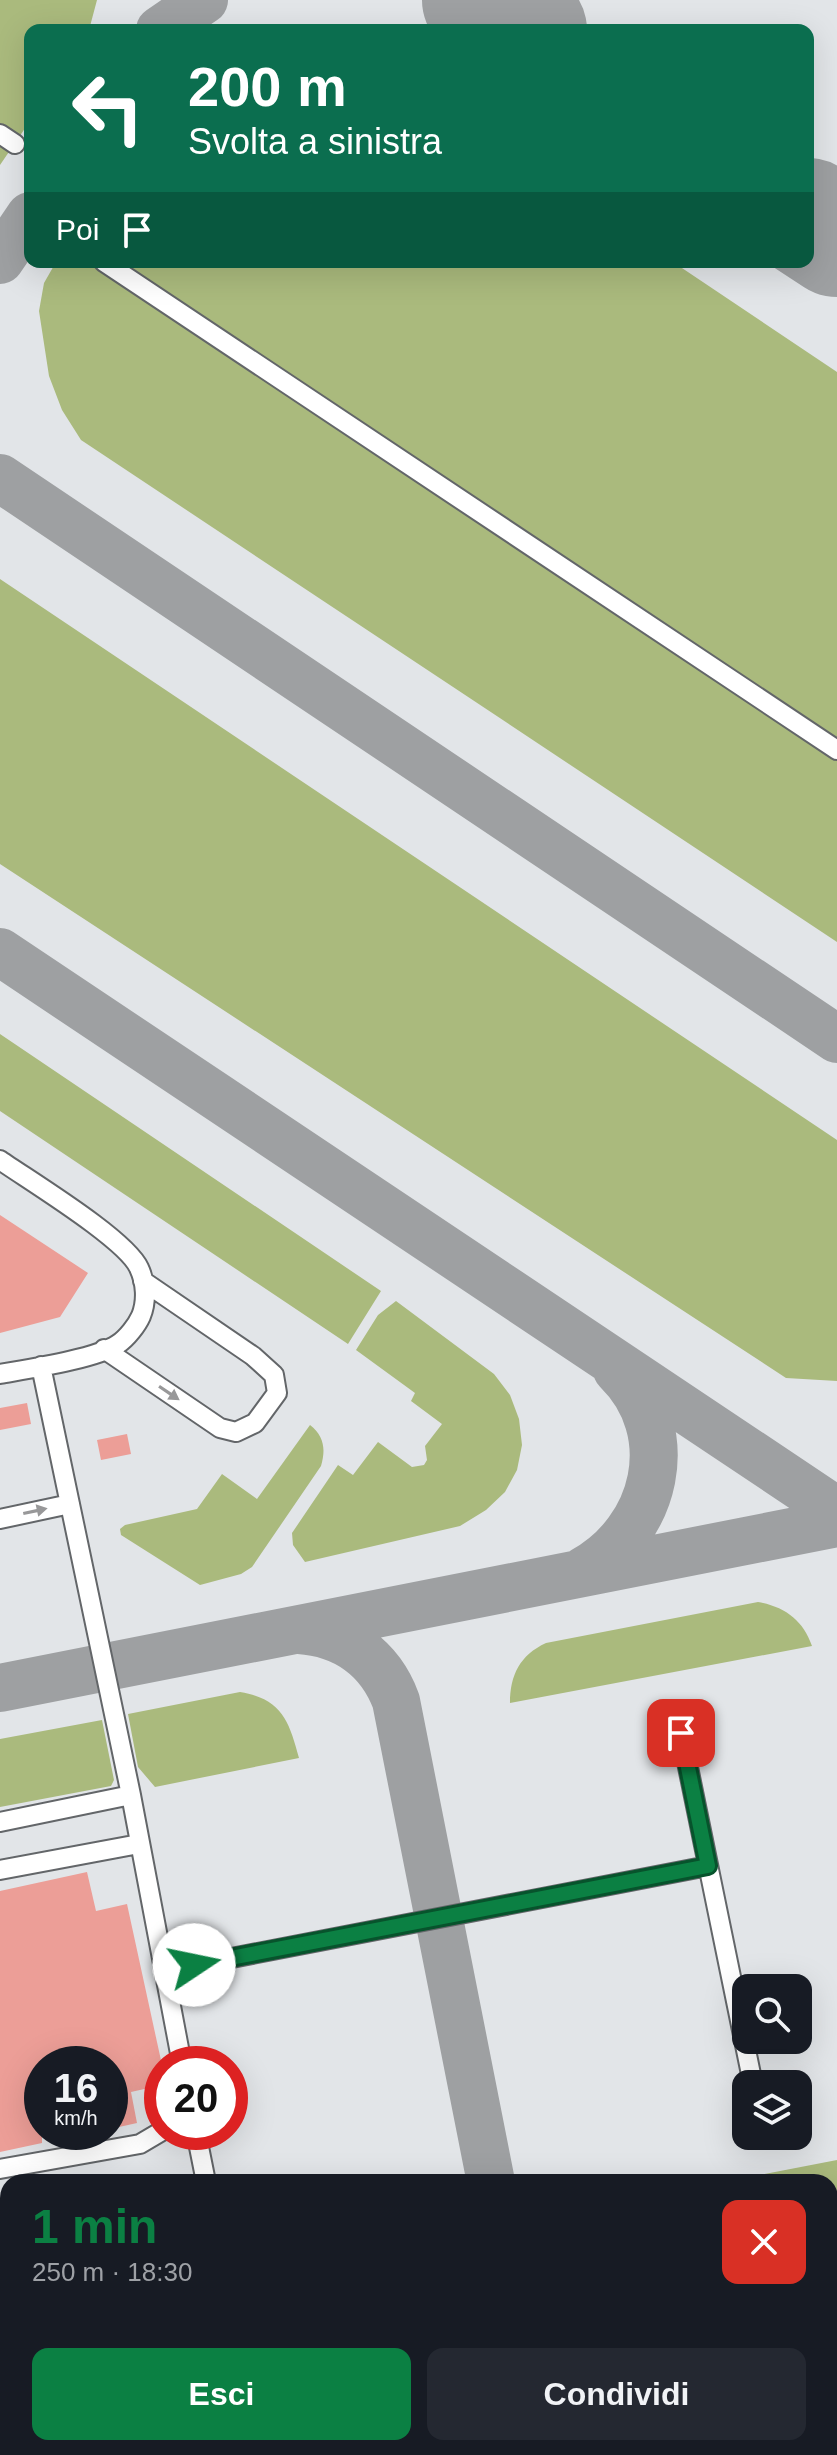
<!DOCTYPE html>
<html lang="it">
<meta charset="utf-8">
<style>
body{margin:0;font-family:Helvetica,sans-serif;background:#242831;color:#f1f3f6;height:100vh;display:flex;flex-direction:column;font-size:30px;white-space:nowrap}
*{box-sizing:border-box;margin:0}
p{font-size:26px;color:#9ea1a6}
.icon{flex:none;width:44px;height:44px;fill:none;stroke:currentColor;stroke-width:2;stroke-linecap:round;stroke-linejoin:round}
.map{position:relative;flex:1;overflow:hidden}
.side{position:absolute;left:0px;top:2174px;width:838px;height:282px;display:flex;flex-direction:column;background:#171b24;border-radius:24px 24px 0 0;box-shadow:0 8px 32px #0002}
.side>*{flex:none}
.banner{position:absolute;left:24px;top:24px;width:790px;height:244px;border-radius:16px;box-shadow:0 8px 32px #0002;background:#0b6e4f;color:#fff;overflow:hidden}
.fabs{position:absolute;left:732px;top:1974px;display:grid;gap:16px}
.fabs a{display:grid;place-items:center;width:80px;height:80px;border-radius:16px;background:#171b24;box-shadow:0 8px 32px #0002;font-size:40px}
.speed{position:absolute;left:24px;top:2046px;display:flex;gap:16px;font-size:40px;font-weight:700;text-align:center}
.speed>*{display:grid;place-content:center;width:104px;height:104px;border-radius:50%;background:#171b24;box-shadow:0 8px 32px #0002;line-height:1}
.speed small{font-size:20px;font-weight:400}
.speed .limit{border:12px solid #d22;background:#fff;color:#111}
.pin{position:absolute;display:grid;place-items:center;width:68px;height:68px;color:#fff;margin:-34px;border-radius:16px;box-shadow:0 4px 12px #0006}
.me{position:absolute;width:88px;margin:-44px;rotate:79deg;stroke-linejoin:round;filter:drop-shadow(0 0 6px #0008)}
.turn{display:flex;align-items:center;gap:28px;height:168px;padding:0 32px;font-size:36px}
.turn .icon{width:104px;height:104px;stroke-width:2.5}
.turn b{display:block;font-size:56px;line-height:68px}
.then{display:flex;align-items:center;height:76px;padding:0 32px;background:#0003;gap:16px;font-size:30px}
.round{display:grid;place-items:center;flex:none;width:84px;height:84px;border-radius:16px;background:#242831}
.summary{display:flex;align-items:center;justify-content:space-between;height:136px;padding:0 32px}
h1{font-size:48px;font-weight:600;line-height:60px;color:#0b8043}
.primary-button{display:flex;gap:16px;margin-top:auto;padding:16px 32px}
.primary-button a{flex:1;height:92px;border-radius:16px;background:#0b8043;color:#fff;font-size:32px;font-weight:600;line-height:92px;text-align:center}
.primary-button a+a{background:#242831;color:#f1f3f6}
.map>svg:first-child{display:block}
.green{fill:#aaba7d}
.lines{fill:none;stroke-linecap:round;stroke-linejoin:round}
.taxiway{stroke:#9ea0a2;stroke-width:48}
.runway{stroke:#9ea0a2;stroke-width:120}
.building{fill:#ec9e97}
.minor-casing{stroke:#636669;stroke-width:22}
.minor{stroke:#fff;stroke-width:18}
.oneway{fill:#989899}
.route-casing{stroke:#07532c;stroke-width:20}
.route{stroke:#0b8043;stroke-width:14}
</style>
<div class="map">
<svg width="837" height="2455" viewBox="0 0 837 2455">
<rect width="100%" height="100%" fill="#e2e5e8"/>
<path class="green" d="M0,0H97L89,30H30V121L0,165Z
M56,262H673L837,372V942L81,440L62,410L49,376L39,311L44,283Z
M0,579L837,1140V1381L786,1378L0,864Z
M0,1034L381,1291L348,1344L0,1111Z
M396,1301L494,1374L510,1395L519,1419L522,1445L517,1470L505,1492L486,1510L460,1526L305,1562L293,1545L292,1533L338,1465L353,1475L378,1442L412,1467L424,1465L427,1460L425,1446L442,1424L411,1401L415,1393L356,1350L378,1315Z
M310,1425C324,1436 326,1449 321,1466L252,1567L241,1574L200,1585L121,1535L120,1529L125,1525L197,1509L222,1474L257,1499Z
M758,1602C785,1607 803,1620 812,1646L510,1703C510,1675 520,1655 546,1643Z
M240,1692C282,1699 289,1721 299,1758L155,1787L138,1767L128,1714Z
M102,1720L114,1780L111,1786L0,1807V1739Z
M837,2160V2206L830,2207V2182H724Z"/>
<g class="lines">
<path class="taxiway" d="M468,0L526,30
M160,30L204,0
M0,260L30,216
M0,478L837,1039
M0,952L837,1511
M583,1571C656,1531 681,1433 617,1370
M299,1630C345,1633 380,1658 396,1701L491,2182
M0,1688L837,1523
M830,2281L837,2280
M830,2327L837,2317
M0,2446L8,2445
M36,2455L42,2448
M362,2455L367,2448
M743,2455L748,2448"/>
<path class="runway" d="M482,0L527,30
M808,218L837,237"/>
</g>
<path class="building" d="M0,1215L88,1273L60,1317L0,1333Z
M27,1403L31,1424L0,1430V1408Z
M127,1434L131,1454L101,1460L97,1440Z
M87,1872L96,1911L127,1904L162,2065V2085L131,2092L137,2123L110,2129V2064H42V2143L0,2152V1891Z"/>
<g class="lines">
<g class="minor-casing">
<path id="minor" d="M0,134L15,144
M104,262L837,750
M0,1160C30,1181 126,1239 139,1268C146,1283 147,1301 141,1316C137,1325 127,1338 118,1344C96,1359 28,1369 0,1374
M104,1349L220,1428L236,1432L255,1423L277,1393L274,1375L253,1356L143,1281
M41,1366L131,1795L182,2064
M0,1519L70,1504
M681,1733L753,2084
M0,1822L131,1795
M0,1870L139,1844
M164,1971L708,1866
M196,2132L206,2182
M0,2169L140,2144L162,2131
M0,2274L8,2272"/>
</g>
<use href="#minor" class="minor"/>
</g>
<defs><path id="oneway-solid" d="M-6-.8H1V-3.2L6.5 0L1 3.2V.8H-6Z" transform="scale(2)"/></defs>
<g class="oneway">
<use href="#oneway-solid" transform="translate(169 1393) rotate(34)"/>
<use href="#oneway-solid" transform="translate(35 1511) rotate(-12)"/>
</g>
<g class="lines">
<g class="route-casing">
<path id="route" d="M194,1965L708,1866L681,1733"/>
</g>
<use href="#route" class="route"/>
</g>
</svg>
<div class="fabs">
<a><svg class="icon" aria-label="search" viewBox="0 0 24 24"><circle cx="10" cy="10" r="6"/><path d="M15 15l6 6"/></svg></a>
<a><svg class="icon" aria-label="layers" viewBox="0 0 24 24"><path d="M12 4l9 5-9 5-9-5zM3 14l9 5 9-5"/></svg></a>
</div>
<div class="speed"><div>16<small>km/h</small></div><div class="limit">20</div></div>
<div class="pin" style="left:681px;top:1733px;background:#d93025"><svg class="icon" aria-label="arrive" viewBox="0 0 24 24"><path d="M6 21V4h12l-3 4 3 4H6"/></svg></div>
<svg class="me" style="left:194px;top:1965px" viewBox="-20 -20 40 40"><circle r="19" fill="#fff"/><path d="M0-13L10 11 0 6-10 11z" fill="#0b8043"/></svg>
<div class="banner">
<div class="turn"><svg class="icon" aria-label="left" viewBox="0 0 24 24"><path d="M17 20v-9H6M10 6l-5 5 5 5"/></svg><div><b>200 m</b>Svolta a sinistra</div></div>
<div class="then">Poi<svg class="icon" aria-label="arrive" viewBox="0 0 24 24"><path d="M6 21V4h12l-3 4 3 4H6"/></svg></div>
</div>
<section class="side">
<div class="summary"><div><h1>1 min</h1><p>250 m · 18:30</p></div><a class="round" style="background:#d93025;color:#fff"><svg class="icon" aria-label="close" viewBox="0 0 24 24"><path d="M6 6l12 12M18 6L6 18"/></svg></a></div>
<div class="primary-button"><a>Esci</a><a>Condividi</a></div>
</section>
</div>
